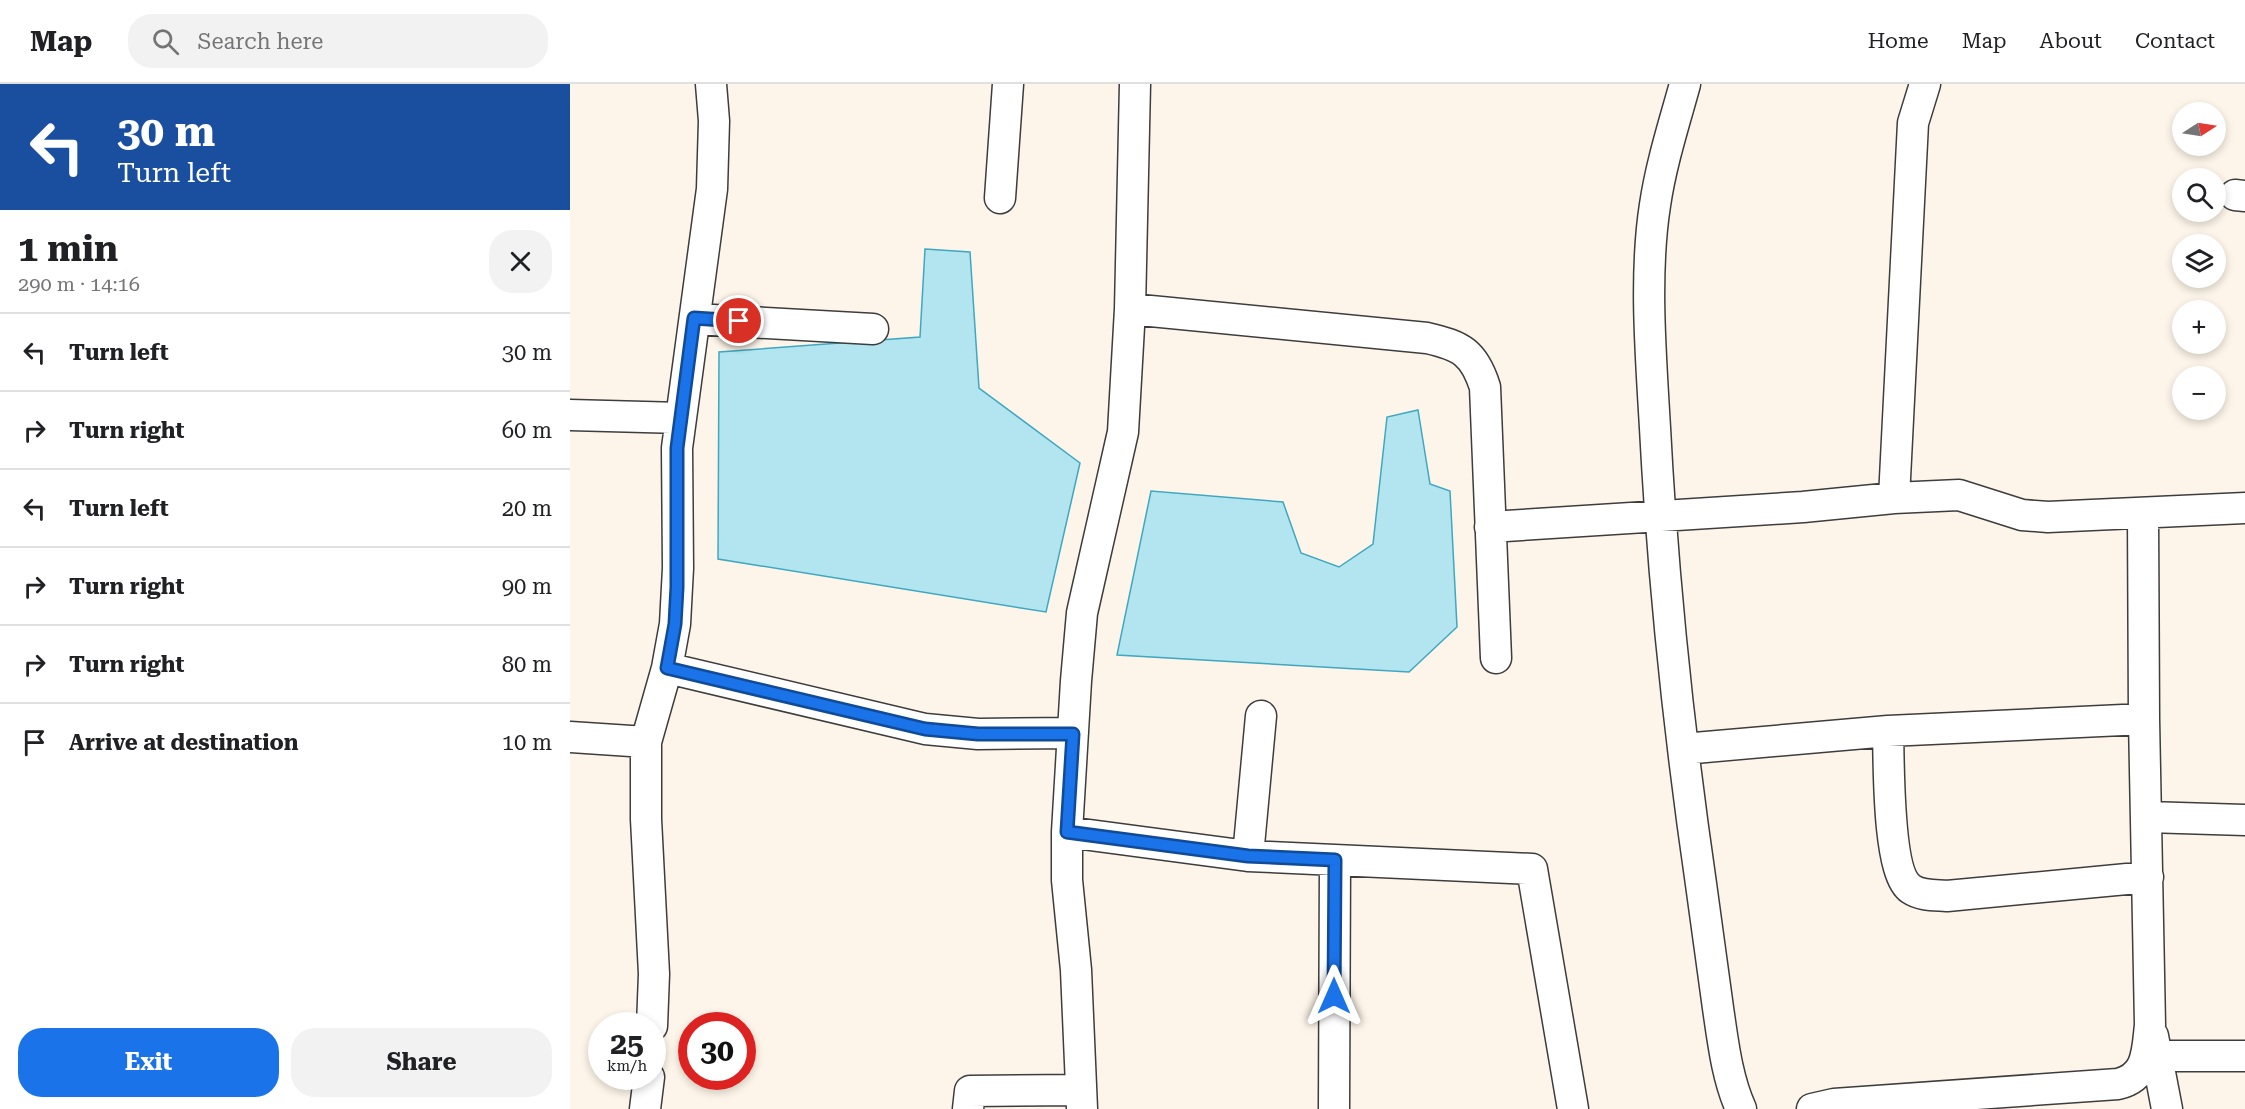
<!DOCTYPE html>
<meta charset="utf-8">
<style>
body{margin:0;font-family:"Roboto Serif",serif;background:#f2f2f2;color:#202124;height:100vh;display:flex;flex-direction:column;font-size:22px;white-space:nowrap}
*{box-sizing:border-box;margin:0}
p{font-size:20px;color:#757577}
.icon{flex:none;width:33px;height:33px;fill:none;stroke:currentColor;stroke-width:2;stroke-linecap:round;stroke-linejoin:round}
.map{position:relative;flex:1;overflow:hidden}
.drawer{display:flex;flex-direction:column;background:#fff;width:570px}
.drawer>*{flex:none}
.guide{background:#1a4fa0;color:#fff;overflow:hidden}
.needle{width:39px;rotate:78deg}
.controls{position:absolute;left:1602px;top:18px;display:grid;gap:12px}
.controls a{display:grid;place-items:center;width:54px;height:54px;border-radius:50%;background:#fff;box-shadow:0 3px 9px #0003;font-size:30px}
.speed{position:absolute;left:18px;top:928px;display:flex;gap:12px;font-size:30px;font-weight:700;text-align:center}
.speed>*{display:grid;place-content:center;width:78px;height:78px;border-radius:50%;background:#fff;box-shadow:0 3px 9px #0003;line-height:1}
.speed small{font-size:15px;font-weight:400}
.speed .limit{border:9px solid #d22;background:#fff;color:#111}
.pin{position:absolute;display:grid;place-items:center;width:51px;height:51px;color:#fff;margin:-26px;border:3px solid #fff;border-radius:50%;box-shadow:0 2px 6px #0007}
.me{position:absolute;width:66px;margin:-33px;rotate:0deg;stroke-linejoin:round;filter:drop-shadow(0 0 4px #0008)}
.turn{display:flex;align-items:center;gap:21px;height:126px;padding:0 18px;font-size:27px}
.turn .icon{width:78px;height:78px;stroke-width:2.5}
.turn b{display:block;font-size:42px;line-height:51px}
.round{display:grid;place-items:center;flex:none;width:63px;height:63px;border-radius:24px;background:#f2f2f2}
.head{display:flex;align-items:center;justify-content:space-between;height:102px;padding:0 18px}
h1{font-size:36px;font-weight:700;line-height:45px}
.button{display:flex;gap:12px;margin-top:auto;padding:12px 18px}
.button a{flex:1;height:69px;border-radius:24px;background:#1a73e8;color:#fff;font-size:24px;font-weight:700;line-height:69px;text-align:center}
.button a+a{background:#f2f2f2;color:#202124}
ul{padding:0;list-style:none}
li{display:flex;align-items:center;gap:18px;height:78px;padding:0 18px;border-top:2px solid #e0e0e0}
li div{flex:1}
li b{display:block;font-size:22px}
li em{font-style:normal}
header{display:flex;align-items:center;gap:36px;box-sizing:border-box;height:84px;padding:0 30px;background:#fff;border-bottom:2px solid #e0e0e0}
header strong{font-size:28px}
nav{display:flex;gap:33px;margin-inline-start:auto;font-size:21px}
.search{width:420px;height:54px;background:#f2f2f2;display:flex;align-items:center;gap:15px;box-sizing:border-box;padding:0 21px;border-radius:24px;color:#757577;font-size:22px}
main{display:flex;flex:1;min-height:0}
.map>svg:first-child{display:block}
.water{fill:#b2e5f0;stroke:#40a7c0;stroke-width:1.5}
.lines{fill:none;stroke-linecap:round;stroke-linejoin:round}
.minor-casing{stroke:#3d3d3d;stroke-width:33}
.minor{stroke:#fff;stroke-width:30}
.route-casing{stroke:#114b97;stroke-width:15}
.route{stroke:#1a73e8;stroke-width:10}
</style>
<header>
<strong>Map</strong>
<div class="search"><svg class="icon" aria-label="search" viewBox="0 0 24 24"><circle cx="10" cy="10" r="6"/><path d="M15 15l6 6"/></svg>Search here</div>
<nav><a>Home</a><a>Map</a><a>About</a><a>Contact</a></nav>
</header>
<main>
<section class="drawer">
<div class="guide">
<div class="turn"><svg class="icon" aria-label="left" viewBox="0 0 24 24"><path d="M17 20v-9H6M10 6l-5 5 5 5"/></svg><div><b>30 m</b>Turn left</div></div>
</div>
<div class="head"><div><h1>1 min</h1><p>290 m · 14:16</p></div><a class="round"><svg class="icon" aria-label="close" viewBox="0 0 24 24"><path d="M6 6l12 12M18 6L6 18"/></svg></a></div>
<ul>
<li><svg class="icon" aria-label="left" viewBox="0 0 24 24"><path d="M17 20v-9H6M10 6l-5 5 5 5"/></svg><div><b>Turn left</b></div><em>30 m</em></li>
<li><svg class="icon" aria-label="right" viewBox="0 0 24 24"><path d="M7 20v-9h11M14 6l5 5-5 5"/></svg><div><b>Turn right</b></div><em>60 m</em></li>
<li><svg class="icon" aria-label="left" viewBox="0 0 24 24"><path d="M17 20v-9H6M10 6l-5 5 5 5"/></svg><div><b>Turn left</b></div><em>20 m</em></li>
<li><svg class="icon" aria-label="right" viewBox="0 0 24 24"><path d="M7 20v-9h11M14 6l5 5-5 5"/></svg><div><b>Turn right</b></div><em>90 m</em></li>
<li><svg class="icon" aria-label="right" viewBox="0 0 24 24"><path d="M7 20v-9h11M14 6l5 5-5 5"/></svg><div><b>Turn right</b></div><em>80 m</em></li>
<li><svg class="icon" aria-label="arrive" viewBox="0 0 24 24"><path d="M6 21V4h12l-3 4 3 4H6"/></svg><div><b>Arrive at destination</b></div><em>10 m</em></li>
</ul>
<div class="button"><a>Exit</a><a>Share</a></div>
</section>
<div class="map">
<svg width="1675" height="1025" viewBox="0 0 1675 1025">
<rect width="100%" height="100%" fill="#fdf5e9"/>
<path class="water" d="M355,165L400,168L409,304L510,379L476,528L148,475L149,268L350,253Z
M848,326L860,400L880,407L887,543L839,588L547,571L581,407L713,418L731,469L769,483L803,460L817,333Z"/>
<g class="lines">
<g class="minor-casing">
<path id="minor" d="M1115,0C1104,40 1091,80 1085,121C1074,191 1081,274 1085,344C1093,497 1109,649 1131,800C1137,841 1142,883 1148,924C1153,958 1157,994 1171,1025
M1665,111L1675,112
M430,114L438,0
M560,225L857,254C892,262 904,269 915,303L926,574
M125,235L303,245
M0,331L111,334
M1324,414L1343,39L1355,0
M920,443L1233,423L1324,414L1389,411L1452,431L1478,433L1675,424
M97,584L355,645L408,650L503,649
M1318,647C1319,677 1317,789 1341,805C1351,812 1366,811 1377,812L1578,793
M0,653L76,658
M1113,665L1318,647L1574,635
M1577,733L1675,736
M497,748L678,772L962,785L1003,1025
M678,772L691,632
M82,942L84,890L76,735V658L97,584L105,540L108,484L107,364L142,105L144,37L141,0
M1583,952L1597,1025
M1587,972H1675
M75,1025L79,993
M398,1025L400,1007L510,1006
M512,1025L506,886L497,796V748L506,597L512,529L553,348L560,225L565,0
M764,1025L765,776
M1242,1025L1264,1020L1548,1000C1578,993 1577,967 1580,941L1574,635L1573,430"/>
</g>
<use href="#minor" class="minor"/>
</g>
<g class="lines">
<g class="route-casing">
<path id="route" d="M169,237L124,234L107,364V503L105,540L97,584L355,645L408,650H503L497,748L678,772L765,776L764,912"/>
</g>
<use href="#route" class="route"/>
</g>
</svg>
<div class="controls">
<a><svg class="needle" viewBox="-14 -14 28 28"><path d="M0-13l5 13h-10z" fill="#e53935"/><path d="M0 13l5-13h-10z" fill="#757577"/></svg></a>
<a><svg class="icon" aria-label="search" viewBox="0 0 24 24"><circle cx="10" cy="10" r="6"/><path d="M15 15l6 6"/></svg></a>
<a><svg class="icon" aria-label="layers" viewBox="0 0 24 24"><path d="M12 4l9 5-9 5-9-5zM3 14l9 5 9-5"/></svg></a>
<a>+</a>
<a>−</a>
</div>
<div class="speed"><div>25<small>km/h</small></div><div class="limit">30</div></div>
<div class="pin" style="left:169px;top:237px;background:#d93025"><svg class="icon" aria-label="arrive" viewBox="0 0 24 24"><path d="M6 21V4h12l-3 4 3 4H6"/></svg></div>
<svg class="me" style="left:764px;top:912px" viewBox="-20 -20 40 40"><path d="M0-17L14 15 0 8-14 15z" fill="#1a73e8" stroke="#fff" stroke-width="4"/></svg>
</div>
</main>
